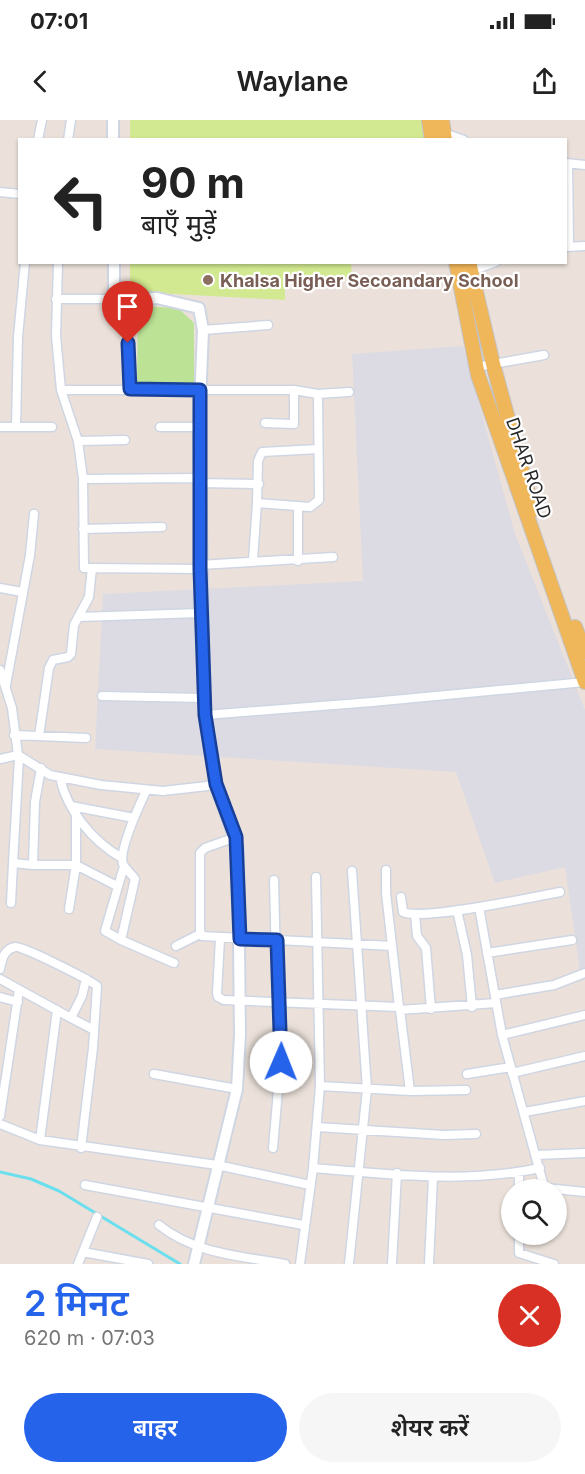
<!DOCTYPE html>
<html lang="hi">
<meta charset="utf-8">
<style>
body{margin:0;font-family:Inter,"Noto Sans Devanagari",sans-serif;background:#f6f6f6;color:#222;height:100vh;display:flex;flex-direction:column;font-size:22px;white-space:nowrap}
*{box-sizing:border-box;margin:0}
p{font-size:20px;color:#767676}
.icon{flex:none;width:33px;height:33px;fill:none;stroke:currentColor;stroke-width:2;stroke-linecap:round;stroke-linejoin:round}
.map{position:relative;height:1144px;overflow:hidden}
.details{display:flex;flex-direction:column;background:#fff;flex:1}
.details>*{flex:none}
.top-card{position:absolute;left:18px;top:18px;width:549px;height:126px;border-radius:0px;box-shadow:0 2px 4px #0004;background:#fff;color:#222;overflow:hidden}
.fabs{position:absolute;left:501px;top:1059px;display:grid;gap:12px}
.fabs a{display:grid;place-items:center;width:66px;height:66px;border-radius:50%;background:#fff;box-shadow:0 2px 4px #0004;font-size:30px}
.pin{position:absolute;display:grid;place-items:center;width:51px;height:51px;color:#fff;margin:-62px -26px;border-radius:50% 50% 50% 0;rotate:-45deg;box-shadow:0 0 6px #0007}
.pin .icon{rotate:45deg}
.me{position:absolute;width:66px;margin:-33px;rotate:1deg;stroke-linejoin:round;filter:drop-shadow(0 0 4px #0008)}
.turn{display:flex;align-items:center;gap:21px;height:126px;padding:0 24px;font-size:27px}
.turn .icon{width:78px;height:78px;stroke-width:2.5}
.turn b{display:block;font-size:42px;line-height:51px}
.round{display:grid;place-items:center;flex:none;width:63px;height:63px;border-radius:32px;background:#f6f6f6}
.head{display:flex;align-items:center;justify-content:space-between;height:102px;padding:0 24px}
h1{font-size:36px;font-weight:600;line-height:45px;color:#2563eb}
.cta{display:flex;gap:12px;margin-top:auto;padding:12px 24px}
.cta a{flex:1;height:69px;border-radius:36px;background:#2563eb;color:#fff;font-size:24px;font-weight:600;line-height:69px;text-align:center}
.cta a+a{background:#f6f6f6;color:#222}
.status{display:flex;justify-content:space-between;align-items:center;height:42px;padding:0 30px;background:#fff;direction:ltr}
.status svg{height:16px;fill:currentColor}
header{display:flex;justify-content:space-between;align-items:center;height:78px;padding:0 24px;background:#fff;font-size:27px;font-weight:600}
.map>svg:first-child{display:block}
.industrial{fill:#dcdbe3}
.green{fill:#bce296}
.pitch{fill:#d2e991}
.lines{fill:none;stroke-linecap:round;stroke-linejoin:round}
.stream{stroke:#6cdfee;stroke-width:3}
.minor-casing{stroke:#cfd6e2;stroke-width:11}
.tertiary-casing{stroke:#cfd6e2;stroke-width:14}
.primary-casing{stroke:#c3c3c3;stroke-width:16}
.minor{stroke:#fff;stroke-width:8}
.tertiary{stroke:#fff;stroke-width:10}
.primary{stroke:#f0b65a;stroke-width:14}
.route-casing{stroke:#184099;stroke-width:15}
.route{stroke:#2563eb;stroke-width:10}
.education-dot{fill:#8d6e63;stroke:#fff;stroke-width:2}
.labels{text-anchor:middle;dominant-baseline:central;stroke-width:4.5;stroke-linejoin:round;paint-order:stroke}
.education-label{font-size:18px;font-weight:bold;fill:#785e54;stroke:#fff;text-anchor:start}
.street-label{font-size:18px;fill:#282828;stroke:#fff}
</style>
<div class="status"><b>07:01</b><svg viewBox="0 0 49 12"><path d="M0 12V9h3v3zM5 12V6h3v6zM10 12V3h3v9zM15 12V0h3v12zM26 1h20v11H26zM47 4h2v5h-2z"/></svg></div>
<header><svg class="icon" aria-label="back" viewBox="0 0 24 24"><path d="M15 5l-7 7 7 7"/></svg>Waylane<svg class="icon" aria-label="share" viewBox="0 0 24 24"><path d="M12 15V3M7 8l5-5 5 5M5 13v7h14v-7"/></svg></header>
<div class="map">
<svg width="585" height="1144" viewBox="0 0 585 1144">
<rect width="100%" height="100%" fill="#ebe1da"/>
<path class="industrial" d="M463,226L515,414L585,590V849L580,851L565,747L495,763L456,652L95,629L103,474L363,461L352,234Z"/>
<path class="green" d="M138,186L178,188L194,203V266L137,268Z"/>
<path class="pitch" d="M130,0H430L432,19H130Z
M130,143H351L352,158L285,154V180L137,172L130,163Z"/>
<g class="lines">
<path class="stream" d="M0,1052L31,1059L59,1071L180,1144"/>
<g class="minor-casing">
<path id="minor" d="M444,13L464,20
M38,20L42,0
M68,20L71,0
M566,43L585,45
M568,44L569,127
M0,72L20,74
M566,127L585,126
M58,142L56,216L61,270L78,321
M471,151L496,142
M127,177L130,269
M56,179H114
M203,210L268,205
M476,247L544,235
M61,270H294L318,274
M265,303L294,304V270
M16,306L18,217L25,142
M0,307H52
M160,307H199
M83,359L78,321L125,320
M200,363L259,364
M257,383L258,341L262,332L318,329
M298,386V441
M83,409L162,407
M253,440L257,383L310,387L319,380L318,274L349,272
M200,445L333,437
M92,448H84L83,359L199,358
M0,468L22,472
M79,497L200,493
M0,550L12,588L18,635L50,655L101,665L163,671L216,665
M6,565L30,435L34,394
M102,576L204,578
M205,595L372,582L585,562
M14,615L86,618
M39,616L49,548L53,540L68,537L71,534L74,505L89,477L92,448L200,449
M19,638L13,743L33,745L35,682L41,648
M0,639L18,635
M60,658C67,690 93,722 122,738
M146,671C140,684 118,731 123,744C126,750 132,754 135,759L121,820L174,843
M71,686L134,698
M76,693V745L117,766
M236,717L205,728L200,733V810L202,816L392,826
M33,745H76L69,789
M386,750V773L399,887
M401,777L403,792C423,801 533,777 560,772
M11,783L13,743
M479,787L502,915L543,1063L546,1068L585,1072
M457,790L467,835L472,887
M415,794L417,816L426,828L431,889
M220,819L217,873L218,877L224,880L399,887L400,890L496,883
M121,820L105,811L124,746
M176,826L200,814
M487,833L572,820
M0,849C2,839 4,829 15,827C21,825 90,860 97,866L93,928L81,1028
M0,859L71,898L82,876L86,859
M495,875L554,865L585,853
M0,877L18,882
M400,890L410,971
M71,898L94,910
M502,915L585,895
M512,953L585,936
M154,954L237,969
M467,954L511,947
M320,966L410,971L466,970
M525,992L585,981
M0,996L19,870
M0,1004L40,1020L217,1045L310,1065
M317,1007L444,1015L476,1014
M40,1020L57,890
M273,1028L282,924L277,883L274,760
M536,1035L585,1033
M313,1048C388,1054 465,1064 540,1048
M85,1065L303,1105
M519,1070V1052
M159,1105C195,1134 241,1136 285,1144
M519,1114V1133L554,1144
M83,1132L148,1144
M78,1144L97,1097
M300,1144L313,1048L320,966L316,757
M349,1144L367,969L352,751
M392,1144L397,1053
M429,1144L433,1057"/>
</g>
<g class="tertiary-casing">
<path id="tertiary" d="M113,0V20
M114,142V179L157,178L199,188L203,210L199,307L205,595L216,665L238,729L240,915L237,969L194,1144"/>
</g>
<g class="primary-casing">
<path id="primary" d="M429,0L432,20
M442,0L445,20
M456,142L478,255L585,562
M469,142L493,244L533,390
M575,507L585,532"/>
</g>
<use href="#minor" class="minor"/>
<use href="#tertiary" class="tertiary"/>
<use href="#primary" class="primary"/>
</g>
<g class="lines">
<g class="route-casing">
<path id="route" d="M128,223L130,269L200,270V449L205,595L216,664L236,717L240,819L277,820L281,942"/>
</g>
<use href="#route" class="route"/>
</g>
<circle class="education-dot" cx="208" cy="160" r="6"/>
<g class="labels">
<g class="education-label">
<text x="220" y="160">Khalsa Higher Secoandary School</text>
</g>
<g class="street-label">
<text transform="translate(529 348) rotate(71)">DHAR ROAD</text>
</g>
</g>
</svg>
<div class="fabs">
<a><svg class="icon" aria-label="search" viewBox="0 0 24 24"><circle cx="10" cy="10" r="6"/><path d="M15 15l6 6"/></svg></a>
</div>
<div class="pin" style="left:128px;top:223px;background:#d93025"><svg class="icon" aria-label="arrive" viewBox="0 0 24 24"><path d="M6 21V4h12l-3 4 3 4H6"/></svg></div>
<svg class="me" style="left:281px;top:942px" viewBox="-20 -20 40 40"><circle r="19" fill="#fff"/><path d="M0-13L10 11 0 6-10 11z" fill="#2563eb"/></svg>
<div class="top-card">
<div class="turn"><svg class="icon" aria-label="left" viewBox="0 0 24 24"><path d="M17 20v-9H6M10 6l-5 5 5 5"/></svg><div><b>90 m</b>बाएँ मुड़ें</div></div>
</div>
</div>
<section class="details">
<div class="head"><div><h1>2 मिनट</h1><p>620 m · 07:03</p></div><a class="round" style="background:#d93025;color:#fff"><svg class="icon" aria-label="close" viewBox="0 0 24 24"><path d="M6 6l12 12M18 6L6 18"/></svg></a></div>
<div class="cta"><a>बाहर</a><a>शेयर करें</a></div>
</section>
